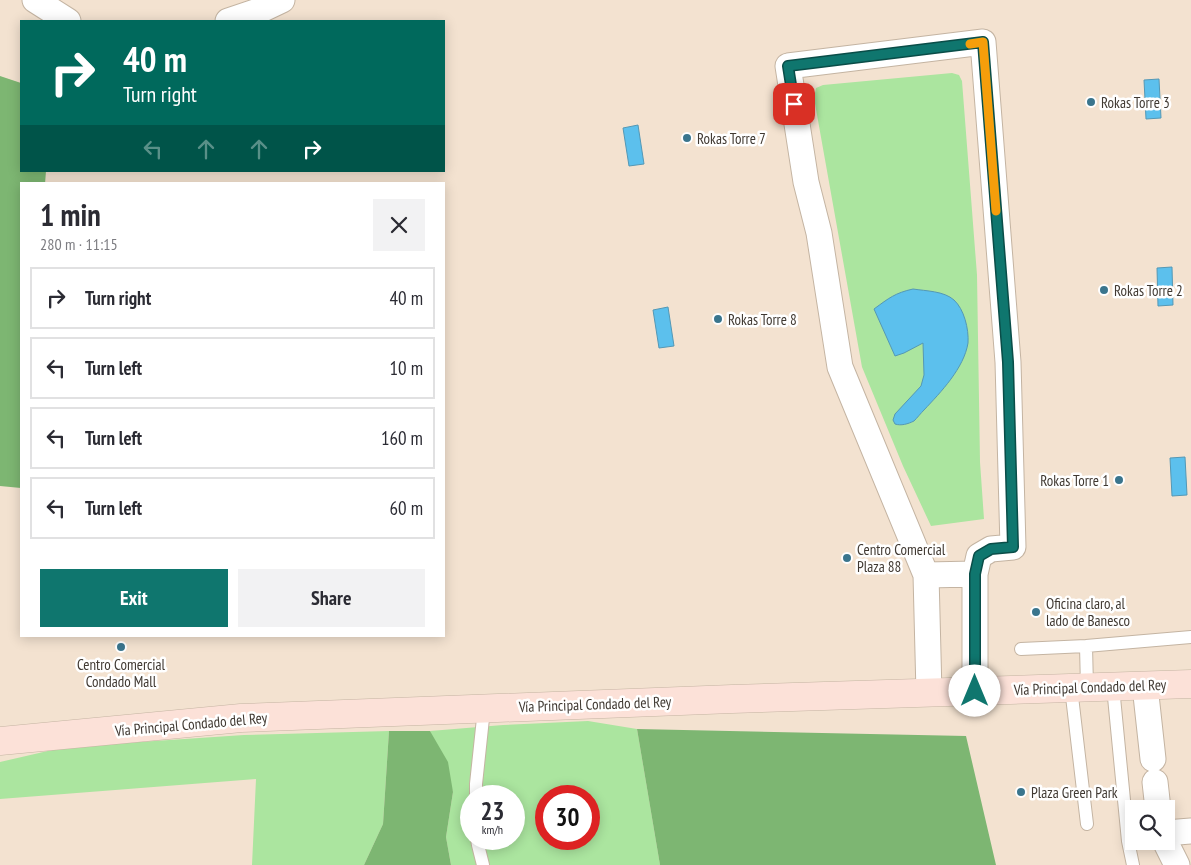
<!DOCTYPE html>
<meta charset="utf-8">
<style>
body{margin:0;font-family:"PT Sans Narrow",sans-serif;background:#f2f2f3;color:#2b2b33;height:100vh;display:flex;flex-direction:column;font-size:19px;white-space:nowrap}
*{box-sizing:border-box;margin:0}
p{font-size:16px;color:#7c7c81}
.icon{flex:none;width:28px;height:28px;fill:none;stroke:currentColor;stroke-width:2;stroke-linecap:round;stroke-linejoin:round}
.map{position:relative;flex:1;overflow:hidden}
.side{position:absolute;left:20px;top:182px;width:425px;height:455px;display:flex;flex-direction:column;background:#fff;border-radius:0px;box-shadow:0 2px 12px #0003}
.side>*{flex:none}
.top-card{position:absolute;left:20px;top:20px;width:425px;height:152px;border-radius:0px;box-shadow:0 2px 12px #0003;background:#00695c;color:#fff;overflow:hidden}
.controls{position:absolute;left:1125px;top:800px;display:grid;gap:10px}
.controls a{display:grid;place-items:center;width:50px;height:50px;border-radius:0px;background:#fff;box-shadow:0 2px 12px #0003;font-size:25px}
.speed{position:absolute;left:460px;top:785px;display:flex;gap:10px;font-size:25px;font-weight:700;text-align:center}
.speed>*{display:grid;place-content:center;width:65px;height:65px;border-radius:50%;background:#fff;box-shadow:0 2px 12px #0003;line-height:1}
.speed small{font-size:12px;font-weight:400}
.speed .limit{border:8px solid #d22;background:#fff;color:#111}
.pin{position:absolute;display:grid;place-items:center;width:42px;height:42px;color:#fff;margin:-21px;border-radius:10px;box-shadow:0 2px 8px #0006}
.me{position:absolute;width:55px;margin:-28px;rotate:0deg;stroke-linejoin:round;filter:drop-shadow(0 0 4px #0008)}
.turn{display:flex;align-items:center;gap:18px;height:105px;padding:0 20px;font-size:22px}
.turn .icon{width:65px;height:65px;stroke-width:2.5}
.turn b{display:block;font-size:35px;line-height:42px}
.lanes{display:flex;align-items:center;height:48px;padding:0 20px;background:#0003;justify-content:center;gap:25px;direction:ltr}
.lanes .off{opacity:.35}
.round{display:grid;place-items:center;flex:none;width:52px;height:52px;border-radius:0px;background:#f2f2f3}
.head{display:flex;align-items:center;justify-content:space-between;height:85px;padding:0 20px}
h1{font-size:30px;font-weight:700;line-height:38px}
.action{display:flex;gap:10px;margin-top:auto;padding:10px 20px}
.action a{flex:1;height:58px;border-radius:0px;background:#0f766e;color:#fff;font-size:20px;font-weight:700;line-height:58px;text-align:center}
.action a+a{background:#f2f2f3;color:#2b2b33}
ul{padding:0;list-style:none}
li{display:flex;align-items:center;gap:15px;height:62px;margin:0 10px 8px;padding:0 10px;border:2px solid #e1e1e2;border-radius:0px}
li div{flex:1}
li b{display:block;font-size:19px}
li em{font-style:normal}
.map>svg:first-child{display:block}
.green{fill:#abe59f;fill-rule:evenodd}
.forest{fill:#7db672}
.water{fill:#5cc0ed;stroke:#5498b5}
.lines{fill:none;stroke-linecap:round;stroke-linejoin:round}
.lane-casing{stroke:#c4b4a2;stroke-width:14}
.street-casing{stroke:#c4b4a2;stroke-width:27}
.secondary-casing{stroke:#c4b4a2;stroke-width:29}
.lane{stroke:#fff;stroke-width:12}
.street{stroke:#fff;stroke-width:25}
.secondary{stroke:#fce1d8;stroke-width:28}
.route-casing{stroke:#0a4d48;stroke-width:12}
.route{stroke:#0f766e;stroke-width:9}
.slow{stroke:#f59e0b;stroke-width:9}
.poi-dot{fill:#3a758d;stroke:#fff;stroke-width:2}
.labels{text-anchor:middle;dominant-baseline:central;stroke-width:5;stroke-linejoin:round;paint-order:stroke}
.poi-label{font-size:15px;fill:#403932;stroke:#fff;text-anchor:start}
.street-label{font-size:15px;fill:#403932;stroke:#fff}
</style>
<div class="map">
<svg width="1191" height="865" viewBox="0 0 1191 865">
<rect width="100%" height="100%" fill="#f3e2d0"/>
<path class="green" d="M952,73L959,75L962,81L977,275L980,462L984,519L931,526L903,466L862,367L814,98L816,88L823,85Z
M588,721L637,729L660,865H451L446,837L453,792L430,731L503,725ZM471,796H514V839H471ZM546,796H589V839H546Z
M389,731L383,824L364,865H252L256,779L0,799V762L65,747L244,735Z"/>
<path class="forest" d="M0,76L21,83V171H46L45,184H21V488L0,486Z
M637,729L966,736L996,865H660Z
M389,731H430L448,762L453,792L446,837L451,865H364L383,824Z"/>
<path class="water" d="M1159,79L1161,118L1146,119L1144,80Z
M638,125L644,164L629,166L623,128Z
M1172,267L1173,305L1158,306L1157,268Z
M913,289C926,291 944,291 954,300C964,309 969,329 968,343C964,368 941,392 924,410C921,413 917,418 914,421C908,424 901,426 895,424L893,420L895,414L921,386L924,375L923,343L904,353L895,356L874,309C889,298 895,293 913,289Z
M668,307L674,346L659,348L653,310Z
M1185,457L1187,495L1172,496L1170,458Z"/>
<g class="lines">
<g class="lane-casing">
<path id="lane" d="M1086,646L1087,687
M1021,649L1086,646L1191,637
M1113,687L1128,841L1133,865
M1071,688L1087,824
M476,796V784L484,709
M477,839L478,845L483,865"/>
</g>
<g class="street-casing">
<path id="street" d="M35,0L68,21
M228,21L261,10L282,0
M926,575L975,574
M1145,686L1153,759
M929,693L926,575L840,367L819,233L806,182L788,66L983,42L1008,362L1013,547L991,549L979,556L975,574V691
M1155,782L1158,809
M1166,833L1191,831
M1165,841L1177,865"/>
</g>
<g class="secondary-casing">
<path id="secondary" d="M0,741L241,718L732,699L1191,684"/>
</g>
<use href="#lane" class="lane"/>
<use href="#street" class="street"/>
<use href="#secondary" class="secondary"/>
</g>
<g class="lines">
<g class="route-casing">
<path id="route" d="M794,104L788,66L983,42L1008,362L1013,547L991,549L979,556L975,574V691"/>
</g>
<use href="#route" class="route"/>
<path class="slow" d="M970,44L983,42L996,211"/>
</g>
<g class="poi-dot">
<circle cx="1091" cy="102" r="5"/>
<circle cx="687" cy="138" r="5"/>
<circle cx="1104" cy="290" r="5"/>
<circle cx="718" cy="319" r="5"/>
<circle cx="1119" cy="480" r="5"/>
<circle cx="847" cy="558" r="5"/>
<circle cx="1036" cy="612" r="5"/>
<circle cx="121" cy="647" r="5"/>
<circle cx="1021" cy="792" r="5"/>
</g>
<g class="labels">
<g class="poi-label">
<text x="1101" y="102">Rokas Torre 3</text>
<text x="697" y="138">Rokas Torre 7</text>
<text x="1114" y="290">Rokas Torre 2</text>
<text x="728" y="319">Rokas Torre 8</text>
<text x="1109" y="480" text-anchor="end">Rokas Torre 1</text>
<text x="857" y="549">Centro Comercial<tspan x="857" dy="17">Plaza 88</tspan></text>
<text x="1046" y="603">Oficina claro, al<tspan x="1046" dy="17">lado de Banesco</tspan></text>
<text x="121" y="664" text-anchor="middle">Centro Comercial<tspan x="121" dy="17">Condado Mall</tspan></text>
<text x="1031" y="792">Plaza Green Park</text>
</g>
<g class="street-label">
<text transform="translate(1090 687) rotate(-2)">Vía Principal Condado del Rey</text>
<text transform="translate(595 704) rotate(-2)">Vía Principal Condado del Rey</text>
<text transform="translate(191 724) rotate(-5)">Vía Principal Condado del Rey</text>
</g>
</g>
</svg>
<div class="controls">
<a><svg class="icon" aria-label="search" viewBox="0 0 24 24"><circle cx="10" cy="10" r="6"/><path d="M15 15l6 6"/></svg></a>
</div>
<div class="speed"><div>23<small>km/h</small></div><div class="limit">30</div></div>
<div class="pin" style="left:794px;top:104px;background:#d93025"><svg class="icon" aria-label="arrive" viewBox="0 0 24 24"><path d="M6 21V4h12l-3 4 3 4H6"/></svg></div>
<svg class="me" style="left:975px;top:691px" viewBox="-20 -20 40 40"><circle r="19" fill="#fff"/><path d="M0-13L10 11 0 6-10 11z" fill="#0f766e"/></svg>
<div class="top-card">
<div class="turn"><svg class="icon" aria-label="right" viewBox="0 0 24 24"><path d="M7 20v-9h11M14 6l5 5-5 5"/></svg><div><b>40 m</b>Turn right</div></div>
<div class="lanes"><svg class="icon off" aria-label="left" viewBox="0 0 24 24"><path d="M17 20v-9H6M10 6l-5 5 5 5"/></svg><svg class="icon off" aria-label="ahead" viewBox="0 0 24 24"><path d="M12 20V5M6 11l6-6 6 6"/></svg><svg class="icon off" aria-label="ahead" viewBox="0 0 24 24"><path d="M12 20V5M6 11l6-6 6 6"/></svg><svg class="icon" aria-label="right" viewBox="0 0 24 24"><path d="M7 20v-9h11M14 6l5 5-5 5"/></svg></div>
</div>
<section class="side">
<div class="head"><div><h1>1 min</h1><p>280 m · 11:15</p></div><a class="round"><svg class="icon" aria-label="close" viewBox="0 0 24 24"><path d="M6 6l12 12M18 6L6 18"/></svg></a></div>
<ul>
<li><svg class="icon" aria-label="right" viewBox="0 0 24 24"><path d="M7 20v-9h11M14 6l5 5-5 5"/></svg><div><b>Turn right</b></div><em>40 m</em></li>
<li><svg class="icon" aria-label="left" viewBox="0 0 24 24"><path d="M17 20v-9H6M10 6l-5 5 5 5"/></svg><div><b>Turn left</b></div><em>10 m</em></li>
<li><svg class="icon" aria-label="left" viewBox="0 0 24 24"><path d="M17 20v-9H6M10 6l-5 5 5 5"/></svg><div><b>Turn left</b></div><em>160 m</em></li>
<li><svg class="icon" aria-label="left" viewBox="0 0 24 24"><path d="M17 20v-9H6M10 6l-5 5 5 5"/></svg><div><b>Turn left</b></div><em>60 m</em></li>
</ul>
<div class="action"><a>Exit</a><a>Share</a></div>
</section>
</div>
